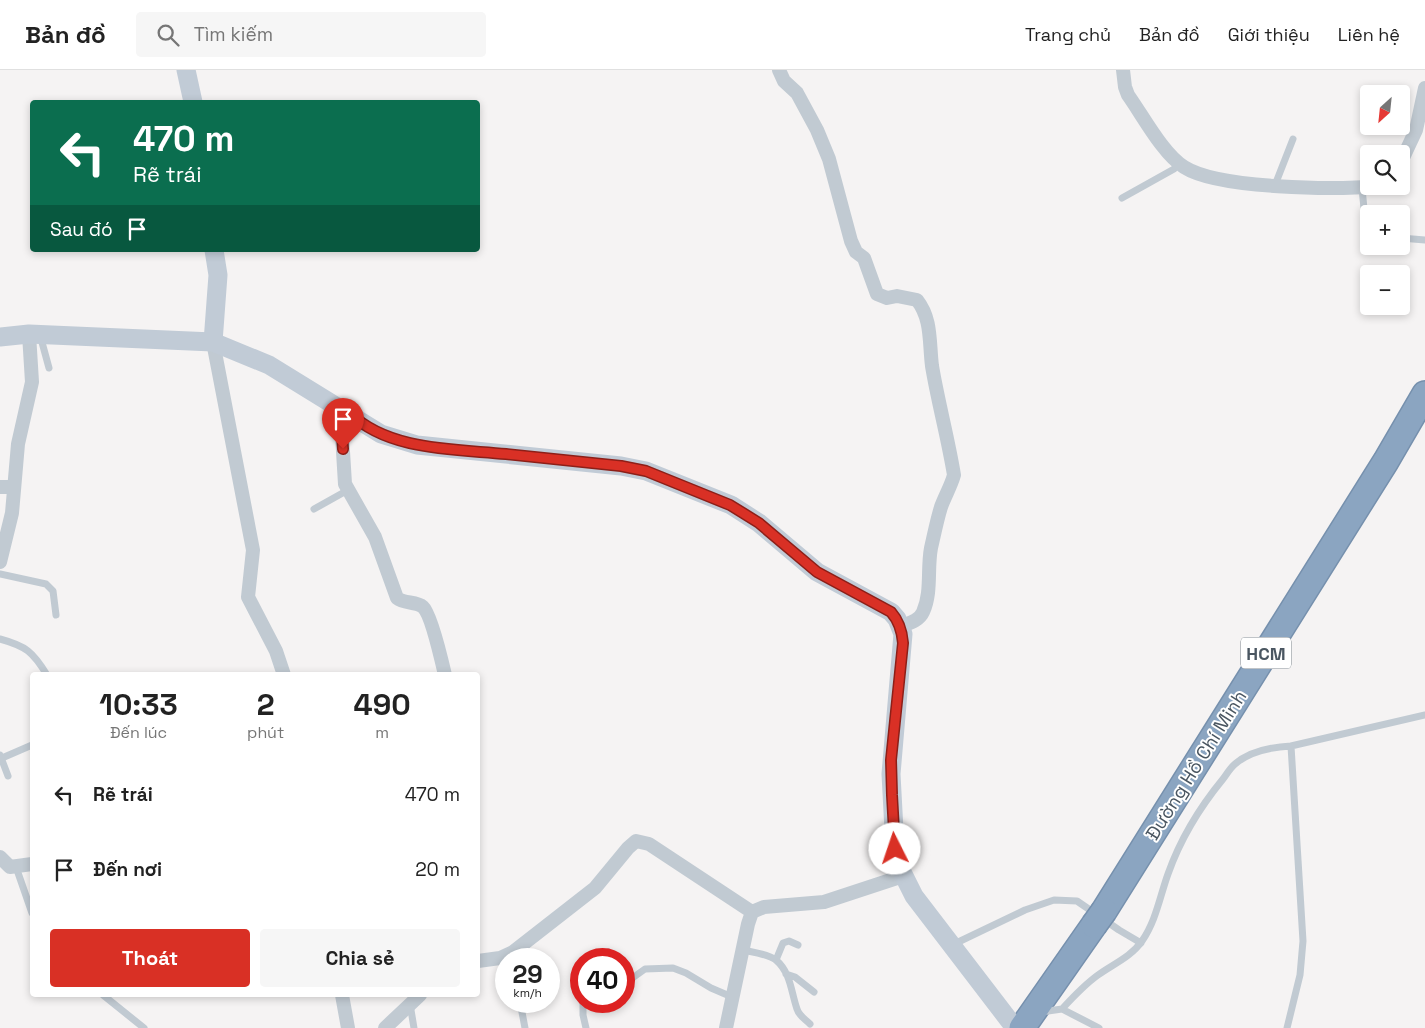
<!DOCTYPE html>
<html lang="vi">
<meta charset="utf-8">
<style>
body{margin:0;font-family:"Space Grotesk",sans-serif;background:#f6f6f6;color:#222;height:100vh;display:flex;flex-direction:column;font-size:19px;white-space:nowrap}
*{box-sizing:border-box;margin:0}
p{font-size:16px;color:#767676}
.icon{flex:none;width:28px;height:28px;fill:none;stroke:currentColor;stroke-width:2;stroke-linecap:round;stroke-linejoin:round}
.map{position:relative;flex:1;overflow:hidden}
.sheet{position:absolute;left:30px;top:602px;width:450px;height:325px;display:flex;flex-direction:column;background:#fff;border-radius:5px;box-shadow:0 2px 8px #0003}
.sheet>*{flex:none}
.banner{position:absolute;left:30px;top:30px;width:450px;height:152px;border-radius:5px;box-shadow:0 2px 8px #0003;background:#0b6e4f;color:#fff;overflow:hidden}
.needle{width:32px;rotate:207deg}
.fabs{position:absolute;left:1360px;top:15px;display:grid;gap:10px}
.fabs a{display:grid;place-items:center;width:50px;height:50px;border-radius:5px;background:#fff;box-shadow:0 2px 8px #0003;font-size:25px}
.speed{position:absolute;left:495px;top:878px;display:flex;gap:10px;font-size:25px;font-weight:700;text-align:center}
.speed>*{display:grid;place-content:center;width:65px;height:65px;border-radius:50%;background:#fff;box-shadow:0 2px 8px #0003;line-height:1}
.speed small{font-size:12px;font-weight:400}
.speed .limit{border:8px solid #d22;background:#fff;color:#111}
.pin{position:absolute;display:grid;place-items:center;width:42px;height:42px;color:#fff;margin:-51px -21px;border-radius:50% 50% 50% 0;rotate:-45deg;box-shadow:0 0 5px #0007}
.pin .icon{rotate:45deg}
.me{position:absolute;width:55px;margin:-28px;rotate:356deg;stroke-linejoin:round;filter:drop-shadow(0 0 4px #0008)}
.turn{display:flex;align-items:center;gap:18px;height:105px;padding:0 20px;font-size:22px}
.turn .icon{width:65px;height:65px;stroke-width:2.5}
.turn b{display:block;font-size:35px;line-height:42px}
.then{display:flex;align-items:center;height:48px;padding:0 20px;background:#0003;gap:10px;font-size:19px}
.eta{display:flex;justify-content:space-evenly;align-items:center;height:85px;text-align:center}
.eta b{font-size:30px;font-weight:800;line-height:35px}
.button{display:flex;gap:10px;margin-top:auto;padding:10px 20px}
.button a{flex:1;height:58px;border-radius:5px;background:#d93025;color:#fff;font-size:20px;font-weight:800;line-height:58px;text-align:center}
.button a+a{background:#f6f6f6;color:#222}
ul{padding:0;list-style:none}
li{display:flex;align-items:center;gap:15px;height:75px;padding:0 20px}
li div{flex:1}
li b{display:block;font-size:19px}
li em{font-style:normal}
header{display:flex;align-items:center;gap:30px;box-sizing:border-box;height:70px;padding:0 25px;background:#fff;border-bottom:1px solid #e0e0e0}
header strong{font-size:24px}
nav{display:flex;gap:28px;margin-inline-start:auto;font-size:18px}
.search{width:350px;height:45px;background:#f6f6f6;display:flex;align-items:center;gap:12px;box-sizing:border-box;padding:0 18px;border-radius:5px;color:#767676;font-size:19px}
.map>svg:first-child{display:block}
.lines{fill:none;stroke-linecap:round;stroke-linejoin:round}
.highway-casing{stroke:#7690ad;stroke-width:28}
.lane{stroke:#c1cad2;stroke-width:7}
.street{stroke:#c1cad2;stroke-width:14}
.secondary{stroke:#c1cbd6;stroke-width:19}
.highway{stroke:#8ba5c1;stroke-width:25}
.highway-bridge-casing{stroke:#7690ad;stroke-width:28;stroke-linecap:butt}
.highway-bridge{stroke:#8ba5c1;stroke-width:25}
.route-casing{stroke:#8d1f18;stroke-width:12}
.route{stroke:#d93025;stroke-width:9}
.labels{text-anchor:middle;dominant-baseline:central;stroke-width:4;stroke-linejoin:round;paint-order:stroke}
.shield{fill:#fff;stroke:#808990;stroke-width:1}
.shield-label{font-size:18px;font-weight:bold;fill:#4a5661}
.street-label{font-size:19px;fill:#4a5661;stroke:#fff}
</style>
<header>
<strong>Bản đồ</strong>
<div class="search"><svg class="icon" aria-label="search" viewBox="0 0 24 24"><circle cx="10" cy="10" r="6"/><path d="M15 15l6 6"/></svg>Tìm kiếm</div>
<nav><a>Trang chủ</a><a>Bản đồ</a><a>Giới thiệu</a><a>Liên hệ</a></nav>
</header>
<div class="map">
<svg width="1425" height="958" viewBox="0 0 1425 958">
<rect width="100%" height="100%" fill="#f5f3f3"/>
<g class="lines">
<g class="highway-casing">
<path id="highway" d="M1104,841L1386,391L1425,324
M1022,958L1094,855"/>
</g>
<path class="lane" d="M1275,115L1293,69
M1362,118L1365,149L1369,157
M1122,128L1174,99L1178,92
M1401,168L1425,170
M40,265L49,298
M314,439L348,420
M0,504L46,514L53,521L56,545
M0,569C26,576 33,582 47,605
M0,685L8,706
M2,688L32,675
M16,797L32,843
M952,875L1025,840L1054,830L1077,831L1119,860L1141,873
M743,880C752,882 768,884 776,890C791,903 791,922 797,939C799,946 805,949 810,954
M608,882L612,889
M776,890L783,873L789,871L798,875
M786,904L795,907L814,922
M624,914L645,899L673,898L686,903L711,918L732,927
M103,925L144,958
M583,931V945L586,958
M410,934L414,958
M521,937L525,958
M1062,939C1073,927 1084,915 1098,905C1113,894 1131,887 1142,871C1156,851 1160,826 1168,804C1180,770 1200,737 1223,709C1227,704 1230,698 1235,694C1250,681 1272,677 1291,676
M1041,942L1062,939L1099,958
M1287,958L1300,905L1303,871L1291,676L1425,645"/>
<path class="street" d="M779,0L784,11L797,23L817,60L829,89L851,171L856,182L864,188L877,224L887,228L897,226L917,230C932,249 929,272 932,296C938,332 948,368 954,405C951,416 945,426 941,437C937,450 934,465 931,478C927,499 932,522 923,542C919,551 909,553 901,556
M1123,0L1125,17L1128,25C1143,46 1163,84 1184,97C1218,119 1336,120 1378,116
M1401,92L1416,60L1425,18
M213,272L253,480L248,527L276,581L284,605
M350,343L342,365L345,414L375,467L397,528C404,534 416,531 423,537C431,544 442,592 445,605
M0,417H14
M0,492L12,443L18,374L32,312L29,264
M0,787L10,797L32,794
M478,891L500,888L513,882L595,818L628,778L636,771L649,774L752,842
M342,925L348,958
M385,958L420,925
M726,958L748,854L752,842L764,837L824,832L903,806"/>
<path class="secondary" d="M186,0L193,32
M0,267L29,264L213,272L218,205L214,180
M213,272L269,295L381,364L417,375L621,396L646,401L731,435L759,453L817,502L891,542L897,549L903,564L891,704L895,779L899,796L914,826L1015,958"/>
<use href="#highway" class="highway"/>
<g class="highway-bridge-casing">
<path id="highway-bridge" d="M1094,855L1104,841"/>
</g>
<use href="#highway-bridge" class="highway-bridge"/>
</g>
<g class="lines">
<g class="route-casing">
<path id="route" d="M343,379L342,365L350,343C388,381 456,379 506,384C544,388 582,392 621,396L646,401L730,435L759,453L817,502L891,542C899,551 902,560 903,573L891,690L892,725L895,779"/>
</g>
<use href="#route" class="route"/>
</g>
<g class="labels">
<rect class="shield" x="1241" y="567.5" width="50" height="31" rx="4"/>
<g class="shield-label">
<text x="1266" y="583">HCM</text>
</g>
<g class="street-label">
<text transform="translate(1196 695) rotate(-58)">Đường Hồ Chí Minh</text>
</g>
</g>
</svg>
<div class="fabs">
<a><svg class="needle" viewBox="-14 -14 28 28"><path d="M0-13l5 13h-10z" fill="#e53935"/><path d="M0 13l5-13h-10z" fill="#767676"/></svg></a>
<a><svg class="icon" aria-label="search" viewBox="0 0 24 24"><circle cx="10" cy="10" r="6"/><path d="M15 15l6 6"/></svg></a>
<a>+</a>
<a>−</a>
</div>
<div class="speed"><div>29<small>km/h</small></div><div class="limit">40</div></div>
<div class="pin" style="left:343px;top:379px;background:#d93025"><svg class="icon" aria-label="arrive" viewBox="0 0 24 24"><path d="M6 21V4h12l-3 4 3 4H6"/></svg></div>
<svg class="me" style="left:895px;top:779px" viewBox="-20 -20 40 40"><circle r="19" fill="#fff"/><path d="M0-13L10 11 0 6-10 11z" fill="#d93025"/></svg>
<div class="banner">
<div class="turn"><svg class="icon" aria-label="left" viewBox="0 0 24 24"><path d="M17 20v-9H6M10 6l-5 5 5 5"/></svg><div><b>470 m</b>Rẽ trái</div></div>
<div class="then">Sau đó<svg class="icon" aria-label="arrive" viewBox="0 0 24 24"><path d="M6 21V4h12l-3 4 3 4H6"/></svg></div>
</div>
<section class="sheet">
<div class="eta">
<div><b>10:33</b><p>Đến lúc</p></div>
<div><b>2</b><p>phút</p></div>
<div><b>490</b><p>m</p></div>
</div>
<ul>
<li><svg class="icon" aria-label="left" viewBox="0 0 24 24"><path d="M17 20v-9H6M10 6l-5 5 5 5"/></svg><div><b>Rẽ trái</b></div><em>470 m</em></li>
<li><svg class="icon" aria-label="arrive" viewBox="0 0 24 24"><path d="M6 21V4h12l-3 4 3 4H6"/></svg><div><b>Đến nơi</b></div><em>20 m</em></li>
</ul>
<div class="button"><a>Thoát</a><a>Chia sẻ</a></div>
</section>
</div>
